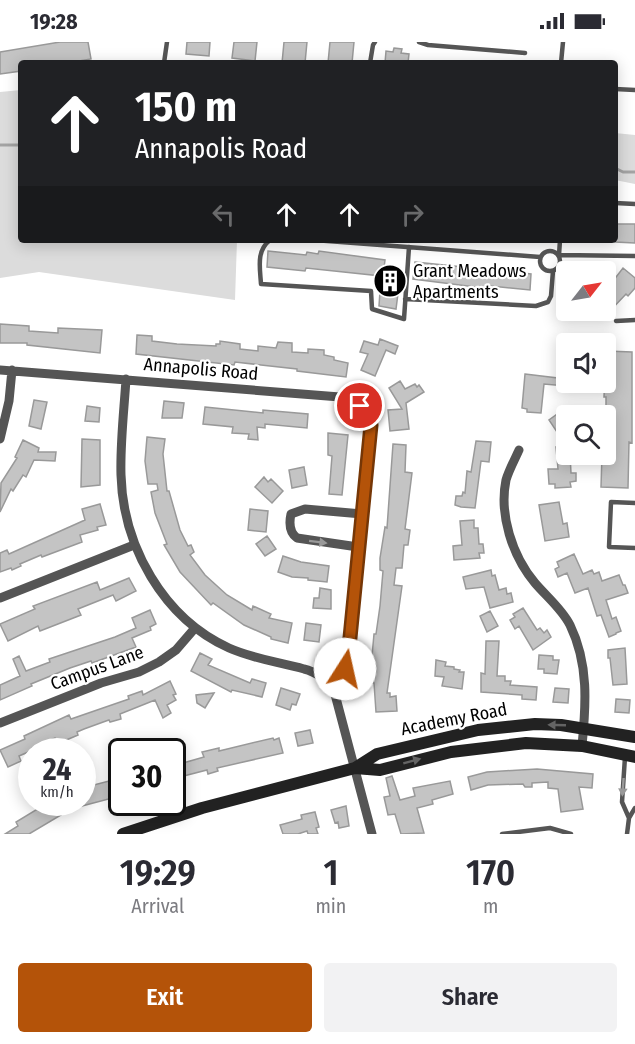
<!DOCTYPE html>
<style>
body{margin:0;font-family:"Fira Sans Condensed",sans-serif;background:#f2f2f3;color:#2b2b33;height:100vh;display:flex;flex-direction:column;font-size:22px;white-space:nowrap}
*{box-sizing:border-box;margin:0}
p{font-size:20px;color:#7c7c81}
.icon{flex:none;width:33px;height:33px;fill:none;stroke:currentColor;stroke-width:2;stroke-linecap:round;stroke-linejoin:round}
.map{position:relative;height:792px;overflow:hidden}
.drawer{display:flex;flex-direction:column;background:#fff;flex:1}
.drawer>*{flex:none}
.banner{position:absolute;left:18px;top:18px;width:600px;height:183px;border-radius:6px;box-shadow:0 3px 15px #0003;background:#202124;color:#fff;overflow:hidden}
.needle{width:39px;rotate:59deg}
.buttons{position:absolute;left:556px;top:219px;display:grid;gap:12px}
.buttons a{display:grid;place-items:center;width:60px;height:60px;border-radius:6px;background:#fff;box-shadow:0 3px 15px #0003;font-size:30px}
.speed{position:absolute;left:18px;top:696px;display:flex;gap:12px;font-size:30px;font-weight:700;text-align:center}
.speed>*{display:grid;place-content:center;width:78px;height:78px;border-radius:50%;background:#fff;box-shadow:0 3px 15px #0003;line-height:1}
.speed small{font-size:15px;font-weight:400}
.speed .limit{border:3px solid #111;border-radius:9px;background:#fff;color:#111}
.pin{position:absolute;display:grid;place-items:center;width:51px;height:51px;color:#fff;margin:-26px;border:3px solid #fff;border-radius:50%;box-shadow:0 2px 6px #0007}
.me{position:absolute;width:66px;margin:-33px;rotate:10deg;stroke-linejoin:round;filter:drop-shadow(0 0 4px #0008)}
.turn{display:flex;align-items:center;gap:21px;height:126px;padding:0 18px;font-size:27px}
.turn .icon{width:78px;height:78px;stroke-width:2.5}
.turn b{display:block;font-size:42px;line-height:51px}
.lanes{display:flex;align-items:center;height:57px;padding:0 18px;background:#0003;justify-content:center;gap:30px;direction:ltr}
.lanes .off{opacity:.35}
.eta{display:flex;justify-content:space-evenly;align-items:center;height:102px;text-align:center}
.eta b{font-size:36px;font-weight:600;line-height:42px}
.button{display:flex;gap:12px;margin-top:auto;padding:12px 18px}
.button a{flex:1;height:69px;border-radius:6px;background:#b45309;color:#fff;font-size:24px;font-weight:600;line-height:69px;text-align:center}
.button a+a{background:#f2f2f3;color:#2b2b33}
.status{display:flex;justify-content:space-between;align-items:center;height:42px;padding:0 30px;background:#fff;direction:ltr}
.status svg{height:16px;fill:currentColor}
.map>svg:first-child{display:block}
.green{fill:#dcdcdc}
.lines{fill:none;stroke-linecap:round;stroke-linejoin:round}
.stream{stroke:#a3a3a3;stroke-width:3}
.building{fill:#c4c4c4;stroke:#999;stroke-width:1.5}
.lane{stroke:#555;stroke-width:4.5}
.street{stroke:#555;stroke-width:9}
.secondary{stroke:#222;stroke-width:12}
.oneway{fill:#999}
.oneway2{fill:#646464}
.route-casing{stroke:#753606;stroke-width:15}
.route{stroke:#b45309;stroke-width:10}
.labels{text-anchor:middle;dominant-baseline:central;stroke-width:4.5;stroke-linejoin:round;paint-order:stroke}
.poi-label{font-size:18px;fill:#000;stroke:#fff;text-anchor:start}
.street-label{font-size:18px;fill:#000;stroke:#fff}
</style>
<div class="status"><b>19:28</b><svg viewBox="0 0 49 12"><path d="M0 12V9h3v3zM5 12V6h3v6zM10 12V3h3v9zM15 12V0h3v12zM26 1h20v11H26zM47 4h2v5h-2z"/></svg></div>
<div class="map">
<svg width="635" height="792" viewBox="0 0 635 792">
<rect width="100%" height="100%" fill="#fff"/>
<path class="green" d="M21,48V198H237L235,258L39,230L0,236V50Z
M615,91L635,93V142L615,138Z"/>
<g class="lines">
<path class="stream" d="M0,103H21
M615,126L623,130H635"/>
</g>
<path class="building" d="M60,0H88L91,17L67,21H21V29L0,32V10Z
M187,0H210L209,14L186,12Z
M234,0H257L255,19L232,16Z
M284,0H307L305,21H282Z
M330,0H354L352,21H328Z
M394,6L402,7L401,11L409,12L408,21H385L386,9L393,10Z
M615,182H635V201L615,200Z
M268,209L306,213L307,210L318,212L319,209L385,218L384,226L401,228L396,267L379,264L381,234L306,226L305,229L267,225Z
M415,220L531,232L530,248L491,244V247L413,237Z
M623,226L635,236V246L628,254L626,252L606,273V248Z
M0,282L29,284V289L58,291V286L102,288L100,311L27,303V301H0Z
M137,293L152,294V299L177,302L216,304V302H220V299L240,302V307L258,309V304L276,306L278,300L292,301V310L308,311V307L324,308V313L334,315V318L348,321L346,335L297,329V327L235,320L234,323L136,312Z
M380,297L398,304L395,312L386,308L375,334L361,328L368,312L360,310L364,299L378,303Z
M606,309L632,310V401L629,400L628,446L601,445L602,412H606V355H604Z
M525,332L566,337V344L544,342L541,371L527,370V367L522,366Z
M400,339L405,347L415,342L417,345L419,343L424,350L406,361L409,387L390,389L388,368L402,367L389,346Z
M34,358L47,360L41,387L29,384Z
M164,359L184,361L182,376H162Z
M87,364L100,366L99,380L85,379Z
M205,365L263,371V368L308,372L307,386L265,382V386L257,385L258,398L248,397L249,392L232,391L233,385L203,382Z
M560,370L567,380V383L557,390L549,378Z
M328,391L348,393L342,453L329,452L332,414L328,413Z
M147,395L165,397L163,412L167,449H169L180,488L188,504L191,503L194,510L190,513L205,533L227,553L252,568L253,564L271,572L269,576L292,581L288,601L271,597V595L244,583L213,561L211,563L180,530L164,503L167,502L155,471L151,450L158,448L157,442H148L145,419Z
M82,397L100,398V443L81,445Z
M23,398L39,406L38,410H56L55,419L34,418L26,435L23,433L13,449L11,447L0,470L1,441L17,416L15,415Z
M476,399L491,400L489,420L481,419L475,466L461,465L455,463L456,454H462L463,450L465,451L467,429L471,430Z
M393,402L406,403L405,430L412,431L405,487L410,488L408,503H404L402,526H396L394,543L402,544L387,651H390V655L396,654L397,669L376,670L374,641L366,640L367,625H371L374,592H376L380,564L383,529L380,528V516L385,485L387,486Z
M567,404V412H570L571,431H576V439L570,440L571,445L555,446V442H549L548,427H558L556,405Z
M304,425L307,443L292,446L289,428Z
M264,435L268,440L271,437L283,449L272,461L255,445Z
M559,460L563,482L567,481L569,495L545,499L539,463Z
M100,462L106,483L97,485L98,488L80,493L82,500L42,515L41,513L20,522L21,524L12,528L11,526L0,530V511L7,508L9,512L85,478L82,467Z
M250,467L268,469L266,490L248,488Z
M474,478V486H478L479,502H483L484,511H479L480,516L454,518L453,504L462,503L460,479Z
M267,494L276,507L265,514L256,502Z
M574,512L583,532L592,528L594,532L599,530L602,539L619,533L623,543H625L628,551L606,558L612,577L616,575L621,589L616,591V592L609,595L601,573L597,574L588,546L575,551L567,531L558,535L555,527L559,525L557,520Z
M283,514L301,520L329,524L327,540L308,538V536L292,535L278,530Z
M491,528L492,534L495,533L499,548L506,546L507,552L511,551L513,560L490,566L484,545L466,547L463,535Z
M129,536L136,549L116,559L113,553L78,567L81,573L40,589L38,584L8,599L0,582L35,567L33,564L97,540L100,548Z
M320,546L331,548V567L313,566L314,556H319Z
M523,566L537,588L540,586L544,591L547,588L551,595L533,608L519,584L515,587L510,578L515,575L513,572Z
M150,568L156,582L150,585L151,588L132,596L136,605L92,621L91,619L70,626L31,642L32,644L0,658V643L20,634L13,617L19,614L26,629L50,620L49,617L115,595L136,586L132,576Z
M490,569L498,584L487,590L480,574Z
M306,581L321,583L319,600L304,598Z
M486,599H499L497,634H505V639H511L510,643L537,645L536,658L522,657V653L481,650V631L485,632Z
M625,606L627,642L613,643L610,616H608V608Z
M200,611L212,617L208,623L250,641L252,637L266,641L262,655L232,648L231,650L191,629Z
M539,613L553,614V618H559L557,632L544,631V627H538Z
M436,618L446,620L445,624L454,625V627L460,628L459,630H464L462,647L442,644L444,635L435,634Z
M170,639L176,652L173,653L176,658L167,663L171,671L163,676L155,658L120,672L121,677L110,680L109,678L106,679L84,687L77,690L78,693L57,702L55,696L32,706L33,708L19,714L21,719L8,725L0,708L25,697L24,694L69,673L71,677L129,657L128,654L142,649L143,653Z
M281,646L300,652L296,663L292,662L290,668L276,663Z
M555,646L569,647L568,661L553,660Z
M214,651L205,666L197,661L196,653Z
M616,657L630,658L629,671L615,670Z
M310,688L313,701L298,704L295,691Z
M273,696L274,698L279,696L283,711L217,726L218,729L208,732L207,728L172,737V716L181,714L183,721L204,715L202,710L219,706V709Z
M537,727L593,732L592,746L579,745L583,767L561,770L558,747L548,746V740L532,741V745H525L523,742L488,743L471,748L468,735L487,730Z
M392,734L400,758L415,754L413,746L450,739L453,752L432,758L433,762L417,766L424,791L401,792L395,772L388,773L384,755L390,754L386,736Z
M113,738V740L117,739L120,754L82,764V746Z
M49,760H54L61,773L29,792H5L18,784L16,780Z
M346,764L349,784L339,786L338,780L335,781L331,768Z
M315,770L319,785L316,786L318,792H308L307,789L298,792H283L280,783L302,777L301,773Z"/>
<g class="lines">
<path class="lane" d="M419,0L428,3L525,11
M164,21L167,0
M370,21L373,3L375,0
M561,21L563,0
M615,47L635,48
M615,161L635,162
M270,198C256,209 260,226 261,242L371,249L372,267L404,277L409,205
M314,198L540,215
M560,198L559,213L635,214
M540 219a10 10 0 1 1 20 0a10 10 0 1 1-20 0Z
M405,257L536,264L548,260L551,254L553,229
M616,279L635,278
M635,461L611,460L609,505L635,506
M625,715L622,760L629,776
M502,792L550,786L571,792
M627,792L629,776L635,766"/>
<path class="street" d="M0,328L340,355L360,364L371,383L348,616L345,627L332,641L372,792
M126,337C124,369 120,402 121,433C123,504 163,576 229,606C254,617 278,620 304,627C314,629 323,636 332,641
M0,397L9,359L12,328
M519,408C515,417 509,428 506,438C499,472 512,514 535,541C546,554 562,567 570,583C589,622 586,663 582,704
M358,505L297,496C289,490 289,481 291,472L305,467L362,472
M0,556L134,503
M0,681L101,641L139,630L159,620L176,608L195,586"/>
<path class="secondary" d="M355,726L380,728L451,710L526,701L582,704L635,715
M123,792L202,766L355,726L377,712L478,688L535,682L561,683L635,695"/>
</g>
<defs><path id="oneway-solid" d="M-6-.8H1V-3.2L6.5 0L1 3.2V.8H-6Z" transform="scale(1.5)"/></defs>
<g class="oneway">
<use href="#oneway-solid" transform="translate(318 500) rotate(7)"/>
<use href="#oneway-solid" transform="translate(623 745) rotate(94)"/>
</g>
<g class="oneway2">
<use href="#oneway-solid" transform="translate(557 683) rotate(-178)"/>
<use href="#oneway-solid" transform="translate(412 719) rotate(-15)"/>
</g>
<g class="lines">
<g class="route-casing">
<path id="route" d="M345,627L348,616L371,383L360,364"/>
</g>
<use href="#route" class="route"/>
</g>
<defs>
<g id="building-disc" transform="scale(1.725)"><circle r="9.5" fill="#000" stroke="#fff"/><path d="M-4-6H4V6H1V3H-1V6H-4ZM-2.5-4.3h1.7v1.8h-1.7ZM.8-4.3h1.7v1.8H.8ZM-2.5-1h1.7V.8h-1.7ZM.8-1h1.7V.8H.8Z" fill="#fff"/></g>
</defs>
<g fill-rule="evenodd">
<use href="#building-disc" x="390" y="239"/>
</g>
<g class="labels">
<g class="poi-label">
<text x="413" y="229">Grant Meadows<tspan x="413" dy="21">Apartments</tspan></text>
</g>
<g class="street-label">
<text transform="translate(201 327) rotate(5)">Annapolis Road</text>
<text transform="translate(97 626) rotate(-20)">Campus Lane</text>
<text transform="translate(454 677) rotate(-11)">Academy Road</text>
</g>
</g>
</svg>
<div class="buttons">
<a><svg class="needle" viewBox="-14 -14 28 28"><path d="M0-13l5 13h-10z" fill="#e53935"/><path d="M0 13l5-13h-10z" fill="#7c7c81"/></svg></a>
<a><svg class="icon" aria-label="sound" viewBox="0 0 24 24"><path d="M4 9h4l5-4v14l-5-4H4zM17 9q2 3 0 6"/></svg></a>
<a><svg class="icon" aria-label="search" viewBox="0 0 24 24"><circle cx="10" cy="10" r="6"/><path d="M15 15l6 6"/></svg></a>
</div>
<div class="speed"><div>24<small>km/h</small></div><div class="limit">30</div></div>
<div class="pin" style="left:360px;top:364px;background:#d93025"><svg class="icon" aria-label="arrive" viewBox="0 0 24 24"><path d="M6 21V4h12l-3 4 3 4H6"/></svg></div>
<svg class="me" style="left:345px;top:627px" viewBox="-20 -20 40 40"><circle r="19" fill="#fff"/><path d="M0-13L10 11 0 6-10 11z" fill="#b45309"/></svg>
<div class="banner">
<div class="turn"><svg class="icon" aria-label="ahead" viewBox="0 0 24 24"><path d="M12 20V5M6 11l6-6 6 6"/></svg><div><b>150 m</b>Annapolis Road</div></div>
<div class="lanes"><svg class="icon off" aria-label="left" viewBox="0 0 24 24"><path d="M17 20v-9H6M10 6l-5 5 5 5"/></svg><svg class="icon" aria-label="ahead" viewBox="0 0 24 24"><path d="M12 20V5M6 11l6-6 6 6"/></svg><svg class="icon" aria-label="ahead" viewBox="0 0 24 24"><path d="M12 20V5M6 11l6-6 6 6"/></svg><svg class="icon off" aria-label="right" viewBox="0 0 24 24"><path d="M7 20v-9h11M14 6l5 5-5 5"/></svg></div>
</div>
</div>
<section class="drawer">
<div class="eta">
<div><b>19:29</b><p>Arrival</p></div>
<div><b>1</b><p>min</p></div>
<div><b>170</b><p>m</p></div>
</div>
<div class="button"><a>Exit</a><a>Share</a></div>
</section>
